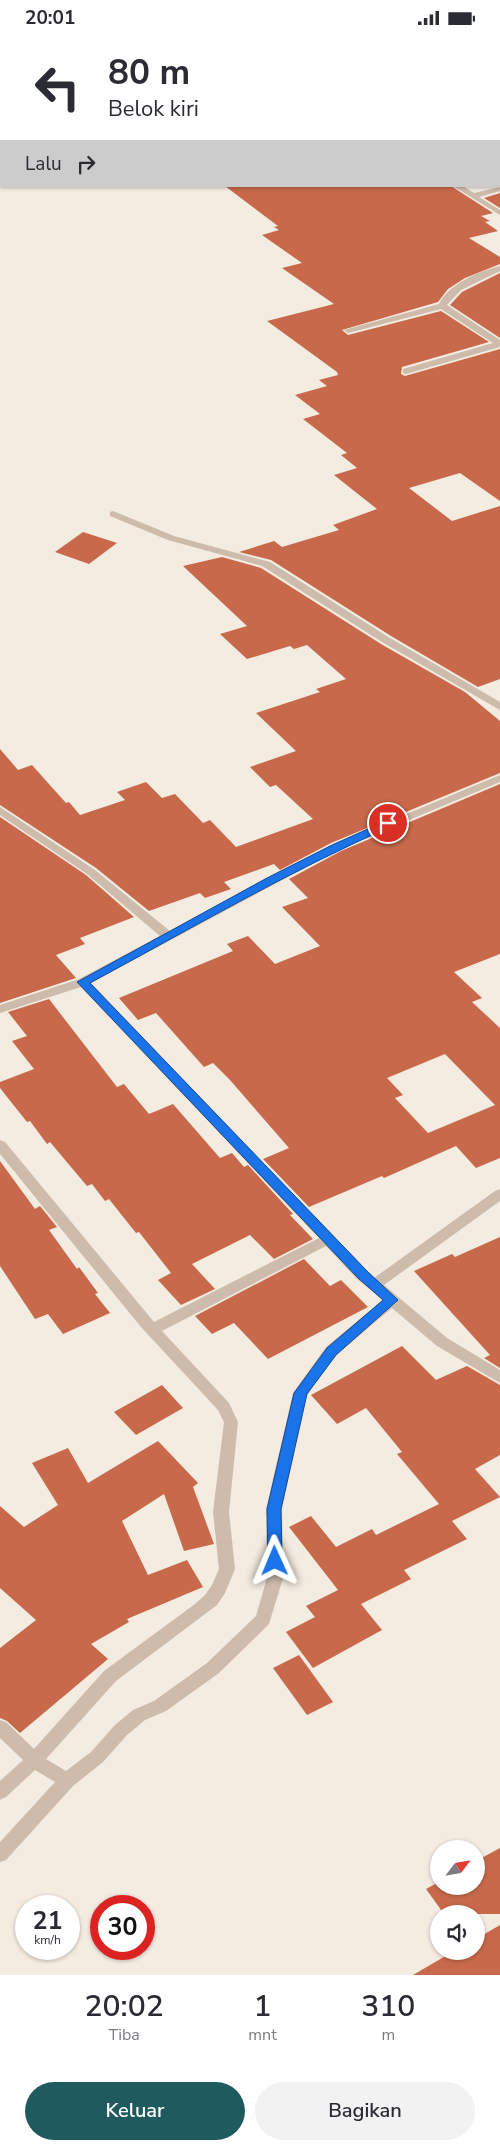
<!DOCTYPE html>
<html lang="id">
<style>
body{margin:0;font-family:"Nunito Sans",sans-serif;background:#f2f2f3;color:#2b2b33;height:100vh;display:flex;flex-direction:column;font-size:19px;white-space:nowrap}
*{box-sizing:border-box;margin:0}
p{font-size:16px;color:#7c7c81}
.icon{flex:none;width:28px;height:28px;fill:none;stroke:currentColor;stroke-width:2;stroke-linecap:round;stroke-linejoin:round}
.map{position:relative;height:1940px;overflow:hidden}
.sheet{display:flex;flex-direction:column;background:#fff;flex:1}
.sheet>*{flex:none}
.top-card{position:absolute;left:0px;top:0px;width:500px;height:152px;box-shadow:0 1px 4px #0004;background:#fff;color:#2b2b33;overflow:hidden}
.needle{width:32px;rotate:59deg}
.buttons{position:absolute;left:430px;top:1805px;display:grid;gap:10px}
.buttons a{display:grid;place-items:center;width:55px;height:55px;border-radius:50%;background:#fff;box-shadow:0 1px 4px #0004;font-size:25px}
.speed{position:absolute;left:15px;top:1860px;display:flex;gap:10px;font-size:25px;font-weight:700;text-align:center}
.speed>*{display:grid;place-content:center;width:65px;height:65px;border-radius:50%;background:#fff;box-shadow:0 1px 4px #0004;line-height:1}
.speed small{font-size:12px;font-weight:400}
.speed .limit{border:8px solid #d22;background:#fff;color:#111}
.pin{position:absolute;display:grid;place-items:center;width:42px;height:42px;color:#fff;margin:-21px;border:2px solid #fff;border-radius:50%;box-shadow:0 1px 5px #0007}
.me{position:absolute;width:55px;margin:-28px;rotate:359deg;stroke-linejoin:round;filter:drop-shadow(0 0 4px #0008)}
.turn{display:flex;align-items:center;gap:18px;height:105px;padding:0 25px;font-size:22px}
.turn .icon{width:65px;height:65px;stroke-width:2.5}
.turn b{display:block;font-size:35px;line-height:42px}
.then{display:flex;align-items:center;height:48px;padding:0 25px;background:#0003;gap:10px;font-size:19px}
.eta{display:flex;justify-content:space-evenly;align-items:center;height:85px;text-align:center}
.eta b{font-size:30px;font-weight:600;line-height:35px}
.primary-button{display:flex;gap:10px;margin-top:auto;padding:10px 25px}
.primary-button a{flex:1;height:58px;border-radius:30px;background:#1f5a5e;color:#fff;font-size:20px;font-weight:600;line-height:58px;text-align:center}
.primary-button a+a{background:#f2f2f3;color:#2b2b33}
.status{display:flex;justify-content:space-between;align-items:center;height:35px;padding:0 25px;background:#fff;direction:ltr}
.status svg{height:14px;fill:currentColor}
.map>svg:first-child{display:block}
.building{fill:#c8694b;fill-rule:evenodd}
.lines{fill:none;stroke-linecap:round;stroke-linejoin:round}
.street{fill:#cdbbac;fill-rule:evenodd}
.route{fill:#1a73e8;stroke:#114b97}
</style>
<div class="status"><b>20:01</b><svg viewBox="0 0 49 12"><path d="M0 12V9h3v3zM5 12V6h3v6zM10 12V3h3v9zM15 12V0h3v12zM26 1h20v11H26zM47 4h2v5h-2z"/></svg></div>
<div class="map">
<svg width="500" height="1940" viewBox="0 0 500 1940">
<rect width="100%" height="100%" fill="#f4ebe1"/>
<path class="building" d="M225,151H451L493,178L481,181L490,186L485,187L498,196L469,203L500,222V229L465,243L448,254L438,267L342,295L348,300L441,276L489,307L402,332L401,339L405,341L500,314V466L460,438L409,453L452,486L500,471V644L478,652L391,601L271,525L239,517L274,506L282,512L339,495L333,490L377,474L334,440L357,433L341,420L347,418L303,384L320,379L295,360L327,351L319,345L338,340L337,337L267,286L334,269L282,233L302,228L262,200L279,195L274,192L278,191Z
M500,158V173L484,163Z
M500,238V303L450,270L462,257Z
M83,497L117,508L89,529L55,517Z
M222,522L261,533L381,609L465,657L500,686V738L331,808L280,835L274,829L224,847L231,854L205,863L200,858L149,876L96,833L0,770V714L18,735L32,730L66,768L69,767L80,780L125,765L117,757L146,747L162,763L175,759L203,788L210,785L236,812L313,784L276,750L270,752L250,732L296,716L256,678L320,657L316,654L346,644L307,610L294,614L290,611L247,624L220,599L247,591L183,531Z
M500,749V919L454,937L482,963L472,967L500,993V1123L476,1133L456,1111L384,1143L382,1141L309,1172L263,1124L289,1113L230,1045L213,1028L204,1032L156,978L138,985L119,963L233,916L227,909L248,901L275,929L320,911L282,872L308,863L289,844L341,816ZM445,1019L495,1070L428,1098L395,1063L403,1060L387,1043Z
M0,782L86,840L134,882L80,903L85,909L56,920L76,943L0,968Z
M49,964L117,1052L124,1049L149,1079L173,1069L220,1123L232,1118L244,1132L248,1130L293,1179L290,1180L313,1204L274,1224L250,1200L192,1229L215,1254L181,1270L158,1245L171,1238L139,1197L136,1198L109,1164L105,1166L92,1149L87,1151L50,1107L47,1109L30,1086L27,1087L0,1053V1047L34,1034L12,1006L27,1001L8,977Z
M0,1126L35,1174L40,1171L57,1192L49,1195L77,1234L79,1232L98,1258L95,1259L110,1278L63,1299L48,1279L35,1284L0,1231Z
M500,1202V1333L484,1323L490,1320L414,1236L452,1219L455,1222Z
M304,1224L330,1251L341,1245L368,1272L268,1324L234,1288L212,1299L195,1281Z
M402,1311L436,1345L467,1331L500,1350V1420L475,1434L500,1462L452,1486L467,1504L404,1535L411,1544L361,1569L382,1595L313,1633L286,1597L315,1582L306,1571L338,1555L289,1492L311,1481L336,1512L372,1494L376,1500L439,1469L397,1419L402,1417L366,1373L337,1389L311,1360Z
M162,1350L183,1373L136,1400L114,1377Z
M158,1406L198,1448L193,1452L214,1509L184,1516L164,1459L122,1486L148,1540L187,1525L203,1552L127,1584L129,1587L91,1609L108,1624L20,1698L7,1686L0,1683V1613L36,1585L0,1553V1471L24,1492L58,1470L32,1428L68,1413L88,1448Z
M299,1620L333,1667L307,1680L273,1633Z
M500,1813V1879H444L426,1854L439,1847V1851H476V1826Z
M500,1890V1940H413L454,1916H476V1904Z"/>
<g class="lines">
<path class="street" d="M239,0H247V1H239Z
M423,0H431V1H423Z
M499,48H500V53H499Z
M453,151H463L474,158L500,152V156L479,162L500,175V180Z
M500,231V236L461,255L447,270L500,305V312L406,339L403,338V334L493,308L441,274L348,298L344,295L439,269C449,249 479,236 500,231Z
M113,476L174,501L270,527L390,603L500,667V675L382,607L262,531L168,505L110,481V477Z
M500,740V747L340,814L91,948L374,1243L495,1156L500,1154V1166L384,1250L447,1303L500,1335V1348L437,1311L392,1273L336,1320L307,1359L282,1474L283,1543L269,1589L219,1638L166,1676L145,1685L127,1700L103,1727L73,1751L6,1825L0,1827V1807L55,1747L35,1735L6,1762L0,1765V1746L23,1725L0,1703V1685L6,1687L34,1714L104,1636L195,1569L205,1560L212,1550L219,1534L213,1477L224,1387L218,1375L141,1292L0,1119V1105L5,1107L154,1287L319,1203L81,952L0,978V970L79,944L160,901L87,839L0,780V772L95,835L170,896L332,810ZM326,1211L357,1244L383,1265L326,1312L293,1358L266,1474L267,1543L256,1581L207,1628L154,1666L133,1675L115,1690L91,1717L66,1736L46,1724L116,1646L217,1570L225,1558L235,1534L229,1477L238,1387L229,1368L162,1296Z"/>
</g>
<path class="route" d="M388,785L392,786V791C288,837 190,894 90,948L367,1236L398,1265L336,1320L307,1359L281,1474L282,1526L280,1530H270L268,1526L267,1474L294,1358L327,1313L383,1265L358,1243L77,947L267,843L332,810Z"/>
</svg>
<div class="buttons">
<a><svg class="needle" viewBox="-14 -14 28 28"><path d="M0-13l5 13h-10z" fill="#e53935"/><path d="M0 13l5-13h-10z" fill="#7c7c81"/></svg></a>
<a><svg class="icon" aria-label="sound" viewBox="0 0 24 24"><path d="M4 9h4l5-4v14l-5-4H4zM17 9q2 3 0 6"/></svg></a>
</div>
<div class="speed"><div>21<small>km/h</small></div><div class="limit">30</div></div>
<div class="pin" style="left:388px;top:788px;background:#d93025"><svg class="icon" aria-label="arrive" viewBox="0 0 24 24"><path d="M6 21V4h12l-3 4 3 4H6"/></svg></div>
<svg class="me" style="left:275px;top:1526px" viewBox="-20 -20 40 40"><path d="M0-17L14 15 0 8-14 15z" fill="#1a73e8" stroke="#fff" stroke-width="4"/></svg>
<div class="top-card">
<div class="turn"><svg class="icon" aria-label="left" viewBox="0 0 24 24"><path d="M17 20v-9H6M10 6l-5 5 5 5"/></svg><div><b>80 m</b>Belok kiri</div></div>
<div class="then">Lalu<svg class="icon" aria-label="right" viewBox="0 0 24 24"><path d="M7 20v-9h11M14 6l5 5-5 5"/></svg></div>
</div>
</div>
<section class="sheet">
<div class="eta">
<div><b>20:02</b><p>Tiba</p></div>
<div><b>1</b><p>mnt</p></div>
<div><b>310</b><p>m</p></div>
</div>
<div class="primary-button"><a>Keluar</a><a>Bagikan</a></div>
</section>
